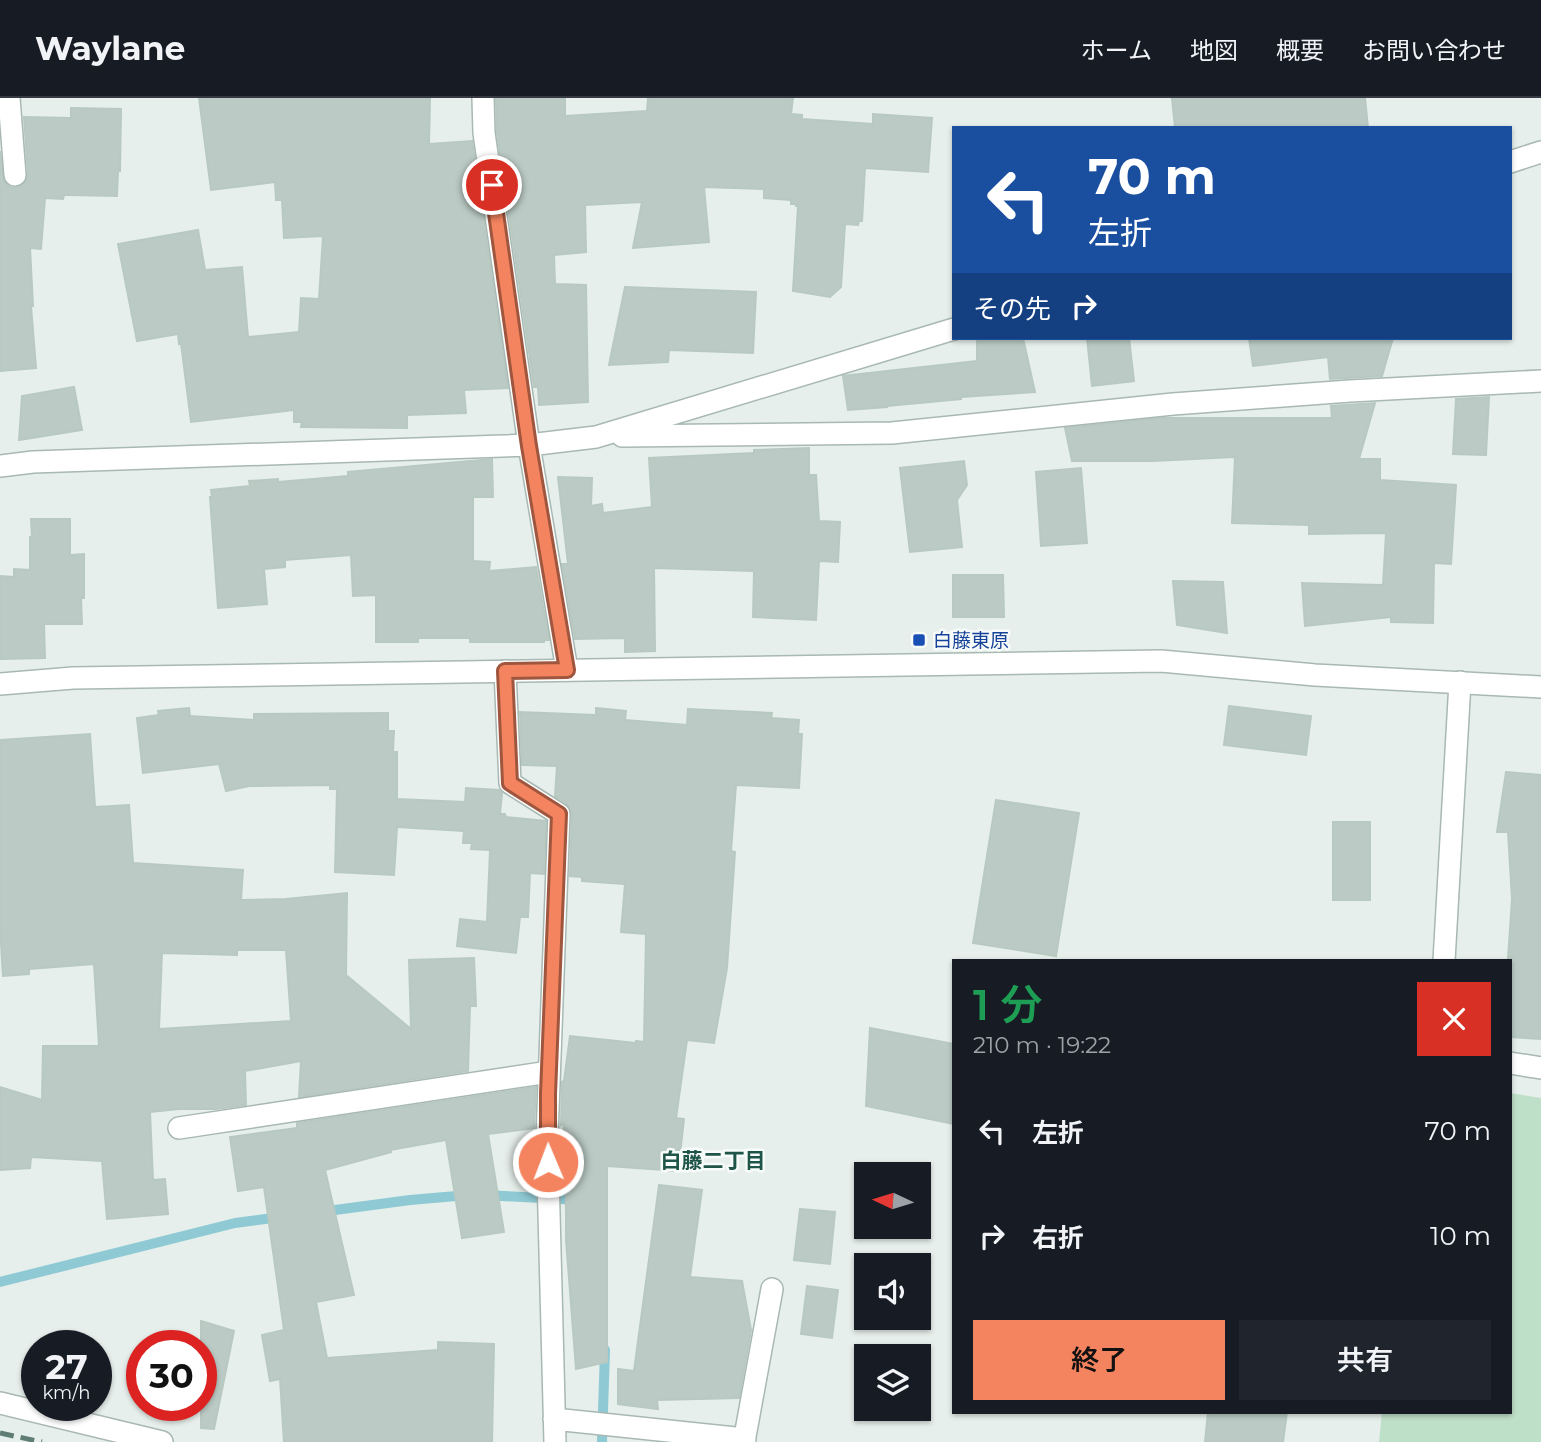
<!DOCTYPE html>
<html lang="ja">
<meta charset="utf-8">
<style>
body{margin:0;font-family:Montserrat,"Noto Sans JP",sans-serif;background:#20242c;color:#f1f3f6;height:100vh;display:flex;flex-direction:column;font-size:26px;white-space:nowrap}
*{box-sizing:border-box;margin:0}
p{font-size:23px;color:#9ea1a6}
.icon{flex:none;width:38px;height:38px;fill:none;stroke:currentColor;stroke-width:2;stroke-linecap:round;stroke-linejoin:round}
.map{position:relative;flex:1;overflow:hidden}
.drawer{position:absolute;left:952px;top:861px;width:560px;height:455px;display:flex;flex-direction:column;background:#171b24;border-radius:0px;box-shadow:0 2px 5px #0004}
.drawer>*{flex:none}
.hud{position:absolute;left:952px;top:28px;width:560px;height:214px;border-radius:0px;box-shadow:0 2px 5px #0004;background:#1a4fa0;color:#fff;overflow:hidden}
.needle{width:46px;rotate:274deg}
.buttons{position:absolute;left:854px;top:1064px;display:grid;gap:14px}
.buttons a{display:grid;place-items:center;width:77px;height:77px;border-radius:0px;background:#171b24;box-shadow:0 2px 5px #0004;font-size:35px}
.speed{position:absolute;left:21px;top:1232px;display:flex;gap:14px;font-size:35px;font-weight:700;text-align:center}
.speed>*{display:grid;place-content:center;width:91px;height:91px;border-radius:50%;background:#171b24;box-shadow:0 2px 5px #0004;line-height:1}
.speed small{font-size:18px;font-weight:400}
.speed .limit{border:10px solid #d22;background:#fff;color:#111}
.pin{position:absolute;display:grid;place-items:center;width:60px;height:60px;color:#fff;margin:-30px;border:4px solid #fff;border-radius:50%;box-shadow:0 2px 7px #0007}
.me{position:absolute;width:77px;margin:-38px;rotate:359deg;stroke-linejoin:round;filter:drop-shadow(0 0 5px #0008)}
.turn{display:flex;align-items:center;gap:24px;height:147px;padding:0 21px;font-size:32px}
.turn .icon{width:91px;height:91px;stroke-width:2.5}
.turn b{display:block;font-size:49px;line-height:60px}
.then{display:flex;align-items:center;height:66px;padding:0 21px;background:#0003;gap:14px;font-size:26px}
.round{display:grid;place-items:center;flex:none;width:74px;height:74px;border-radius:0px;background:#20242c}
.overview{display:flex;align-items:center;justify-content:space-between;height:119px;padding:0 21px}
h1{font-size:42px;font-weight:600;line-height:52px;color:#1e9e55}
.cta{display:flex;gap:14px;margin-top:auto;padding:14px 21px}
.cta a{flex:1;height:80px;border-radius:0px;background:#f4845f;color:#111;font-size:28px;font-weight:600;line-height:80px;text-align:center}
.cta a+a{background:#20242c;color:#f1f3f6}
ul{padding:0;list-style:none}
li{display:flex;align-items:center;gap:21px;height:105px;padding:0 21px}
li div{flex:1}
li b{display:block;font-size:26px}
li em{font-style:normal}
header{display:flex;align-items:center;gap:42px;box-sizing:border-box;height:98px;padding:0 35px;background:#171b24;border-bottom:2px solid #363941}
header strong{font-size:33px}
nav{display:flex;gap:38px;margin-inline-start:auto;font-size:24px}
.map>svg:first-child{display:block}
.green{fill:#bfe0c8}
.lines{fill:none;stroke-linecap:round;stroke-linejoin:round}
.stream{stroke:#8ec9d4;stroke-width:10}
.building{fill:#bbcac4;stroke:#b8c9c2;stroke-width:2;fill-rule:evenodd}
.minor-casing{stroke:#a8b8b2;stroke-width:24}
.tertiary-casing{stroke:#a8b8b2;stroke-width:24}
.minor{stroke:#fff;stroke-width:21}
.tertiary{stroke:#fff;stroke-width:21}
.rail{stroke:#5f7d75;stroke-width:5;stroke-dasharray:14 7;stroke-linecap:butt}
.route-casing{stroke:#9f563e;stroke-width:18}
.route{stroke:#f4845f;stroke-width:12}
.transit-dot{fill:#1a4fb4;stroke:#f7fbf9;stroke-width:2.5}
.labels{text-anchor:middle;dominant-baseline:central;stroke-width:5;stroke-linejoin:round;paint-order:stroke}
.transit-label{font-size:19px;fill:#164399;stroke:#f7fbf9;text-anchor:start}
.neighbourhood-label{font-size:21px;font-weight:bold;fill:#1f5548;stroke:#f7fbf9}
</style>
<header>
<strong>Waylane</strong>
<nav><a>ホーム</a><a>地図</a><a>概要</a><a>お問い合わせ</a></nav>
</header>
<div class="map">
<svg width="1541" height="1344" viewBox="0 0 1541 1344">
<rect width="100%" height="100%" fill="#e6efeb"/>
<path class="green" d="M1510,995L1541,1000V1344H1379L1382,1314H1510Z"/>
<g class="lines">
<path class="stream" d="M484,1097L579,1102
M320,1114L410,1102L468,1097
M0,1184L235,1125L280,1119
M602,1344L605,1252"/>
</g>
<path class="building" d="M199,0H430L429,46L472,43L508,290L464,292L466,315L407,317V330L301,329L302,324H294V312L191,324L181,245L179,246L178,236L137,243L118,146L198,132L205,172L242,169L248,239L299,234L301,200L319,201L323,138L284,140L282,102H276L275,84L211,92Z
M496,0H565V18L647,13L648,0H793L791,16L802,17V21L873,26V16L932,20L928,74L865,70L862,123H859L858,127L845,126L841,189L830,199L793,193L798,108H796V106H791V102L764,100V91L704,89L709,144L633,150L642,104L585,107L586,154L554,157L555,186L586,187L588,304L539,307L538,289H534L497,34Z
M1172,0H1365L1368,30H1175Z
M71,10L121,11L120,73H118L117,98L69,97H64L63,101L45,100L41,151L30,150L33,208H31L36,270L0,273V53L4,84L10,89L17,90L22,88L26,83L28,76L24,19L71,20Z
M625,189L756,194L753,255L669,252L668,264L609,267Z
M977,240H1023L1035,294L961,299V301L887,308V309L848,312L843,278L977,263Z
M1087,240H1129L1134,283L1092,288Z
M1249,240H1393L1382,278L1330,281L1328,259L1253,268Z
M74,289L82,332L19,342L22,298Z
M1489,299L1486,357L1453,356L1456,301Z
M1375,305L1359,361H1380V382L1456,387L1451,466L1434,465L1433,525L1391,524V519L1305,528L1302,485L1383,487L1386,435L1309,436V427L1232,425L1235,359L1153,363H1072L1065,330L1162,320H1332L1331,308Z
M809,350V377H816L819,423L840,424L838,464L819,463L816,522L753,519L754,473L654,470L655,553L625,554V540L575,541L562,466H568L558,379L592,380L591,408L602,406L603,415L652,409L649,360L754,355V352Z
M492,361L493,399H473V463L490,464L489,473L536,469L549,542H544V544H470V540H418V544H376V497L353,498L351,457L285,462V469L264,471L267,506L218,510L210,399H212L211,392L250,388L249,383L278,381V384L348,378V374Z
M964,363L967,387L957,402L962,449L910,454L900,370Z
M1081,370L1087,445L1041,448L1036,374Z
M31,421H70V457L84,456V500H81L82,526H44L45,560L0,561V478L14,479V471L30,472V439H32Z
M953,477H1003L1004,519H953Z
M1173,483L1223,484L1227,535L1177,527Z
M1229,608L1311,618L1306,657L1224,647Z
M189,610L190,618L254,622V616L388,615V633H394L393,654H397V701L465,704L466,690L499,692L502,695L500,716H505L506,719L546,723L544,776L530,775L528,819H520L516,855L457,848L460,821L487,824L490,752L471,751L472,745H463L464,733L397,729L394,777L335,774L337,691H330V687L249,688L226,693L219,666L143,675L137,620L159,617L158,613Z
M596,610L626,613L625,622L687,627L688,611L772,615L771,620L799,622L798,636H802L799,690L736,687L731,753L735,754L727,870L714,945L687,942L676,1020L684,1021L678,1073L607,1068V1264L576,1271L566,1142V1065L561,1064L564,1026L561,1027L562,984L564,983L570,938L636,945V943L644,944L646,836L621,834L625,786L582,783V779L570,778L572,716L571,711L566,705L555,698L557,668L522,667L520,614L596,617Z
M90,636L95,709L129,707L133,765L243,772L241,802L286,801L347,795L346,877L411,931L409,862L474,860L476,908H470L468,973L299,999L301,963L245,973L246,1007L216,1011H179L150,1014L153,1082L165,1081L168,1116L107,1121L102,1063L31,1059L30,1070L0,1072V989L42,1002L43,948H99L94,866L29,871V876L3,878L0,830V642ZM237,852H286L291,923L159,931L162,855L237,857Z
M1506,674L1541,677V941L1510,939V861H1508L1512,801L1508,734H1497Z
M996,702L1079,715L1056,858L973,845Z
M1333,724H1370V802H1333Z
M870,930L954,946V1026L866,1008Z
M536,989L534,1030L488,1036L504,1134L462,1140L446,1042L390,1052L391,1054L325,1072L354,1197L316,1204L327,1260L438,1252V1244L494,1246L492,1344H284L280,1281L270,1283L262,1237L284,1232L264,1089L238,1093L230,1039L297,1030V1025Z
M659,1087L702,1092L690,1179L742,1183L751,1232L739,1300L657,1302L658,1311L618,1306V1271L634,1273Z
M800,1111L835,1114L830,1166L794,1162Z
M807,1188L838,1192L832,1240L801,1236Z
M201,1223L234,1233L214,1331L201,1330Z
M1208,1314H1287L1283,1344H1205Z"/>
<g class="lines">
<g class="minor-casing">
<path id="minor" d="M9,0L15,77
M483,0L484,35L529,347L567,572
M1510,64L1541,54
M622,338L892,335L1173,306L1350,293L1541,283
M0,368L33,364L529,347L596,339L954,231
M505,573L510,685L559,716L547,1039L555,1344
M1444,863L1460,584
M1510,965L1541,970
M179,1030L549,974
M0,1305L162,1344
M554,1321L745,1341
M744,1344L772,1191"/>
</g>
<g class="tertiary-casing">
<path id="tertiary" d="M0,586L73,580L1161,563L1315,577L1541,589"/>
</g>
<use href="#minor" class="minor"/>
<use href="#tertiary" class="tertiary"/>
<path class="rail" d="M0,1335L42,1344"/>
</g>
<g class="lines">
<g class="route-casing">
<path id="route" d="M492,87L529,348L567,572L505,573L510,685L559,716L548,996V1064"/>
</g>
<use href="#route" class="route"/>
</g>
<rect class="transit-dot" x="912" y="535" width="14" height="14" rx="3.5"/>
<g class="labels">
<g class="transit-label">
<text x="933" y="542">白藤東原</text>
</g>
<g class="neighbourhood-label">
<text x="713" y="1062">白藤二丁目</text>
</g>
</g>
</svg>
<div class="buttons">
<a><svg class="needle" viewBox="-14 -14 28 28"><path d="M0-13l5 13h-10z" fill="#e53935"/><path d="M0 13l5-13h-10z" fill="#9ea1a6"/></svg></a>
<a><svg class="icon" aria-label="sound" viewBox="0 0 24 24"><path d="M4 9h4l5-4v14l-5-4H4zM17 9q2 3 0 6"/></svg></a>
<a><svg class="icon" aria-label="layers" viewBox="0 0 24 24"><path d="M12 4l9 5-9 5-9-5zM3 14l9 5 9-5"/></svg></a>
</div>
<div class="speed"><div>27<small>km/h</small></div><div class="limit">30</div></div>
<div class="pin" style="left:492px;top:87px;background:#d93025"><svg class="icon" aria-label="arrive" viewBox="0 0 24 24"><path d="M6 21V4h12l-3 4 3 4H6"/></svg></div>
<svg class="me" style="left:548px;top:1064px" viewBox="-20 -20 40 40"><circle r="17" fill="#f4845f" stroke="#fff" stroke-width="3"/><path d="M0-11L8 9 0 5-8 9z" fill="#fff"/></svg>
<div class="hud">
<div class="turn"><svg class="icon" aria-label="left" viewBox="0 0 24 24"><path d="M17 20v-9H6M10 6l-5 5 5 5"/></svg><div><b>70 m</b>左折</div></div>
<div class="then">その先<svg class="icon" aria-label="right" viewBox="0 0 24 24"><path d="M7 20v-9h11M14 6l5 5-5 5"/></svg></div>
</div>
<section class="drawer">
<div class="overview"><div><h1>1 分</h1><p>210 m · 19:22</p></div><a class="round" style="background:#d93025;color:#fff"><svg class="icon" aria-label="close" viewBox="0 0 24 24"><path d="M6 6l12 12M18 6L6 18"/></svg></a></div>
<ul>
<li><svg class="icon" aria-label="left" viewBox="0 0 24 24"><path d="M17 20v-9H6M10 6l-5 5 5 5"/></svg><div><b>左折</b></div><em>70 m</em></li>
<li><svg class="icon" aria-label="right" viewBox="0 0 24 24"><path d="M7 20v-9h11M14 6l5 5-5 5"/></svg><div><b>右折</b></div><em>10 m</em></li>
</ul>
<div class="cta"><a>終了</a><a>共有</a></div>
</section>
</div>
